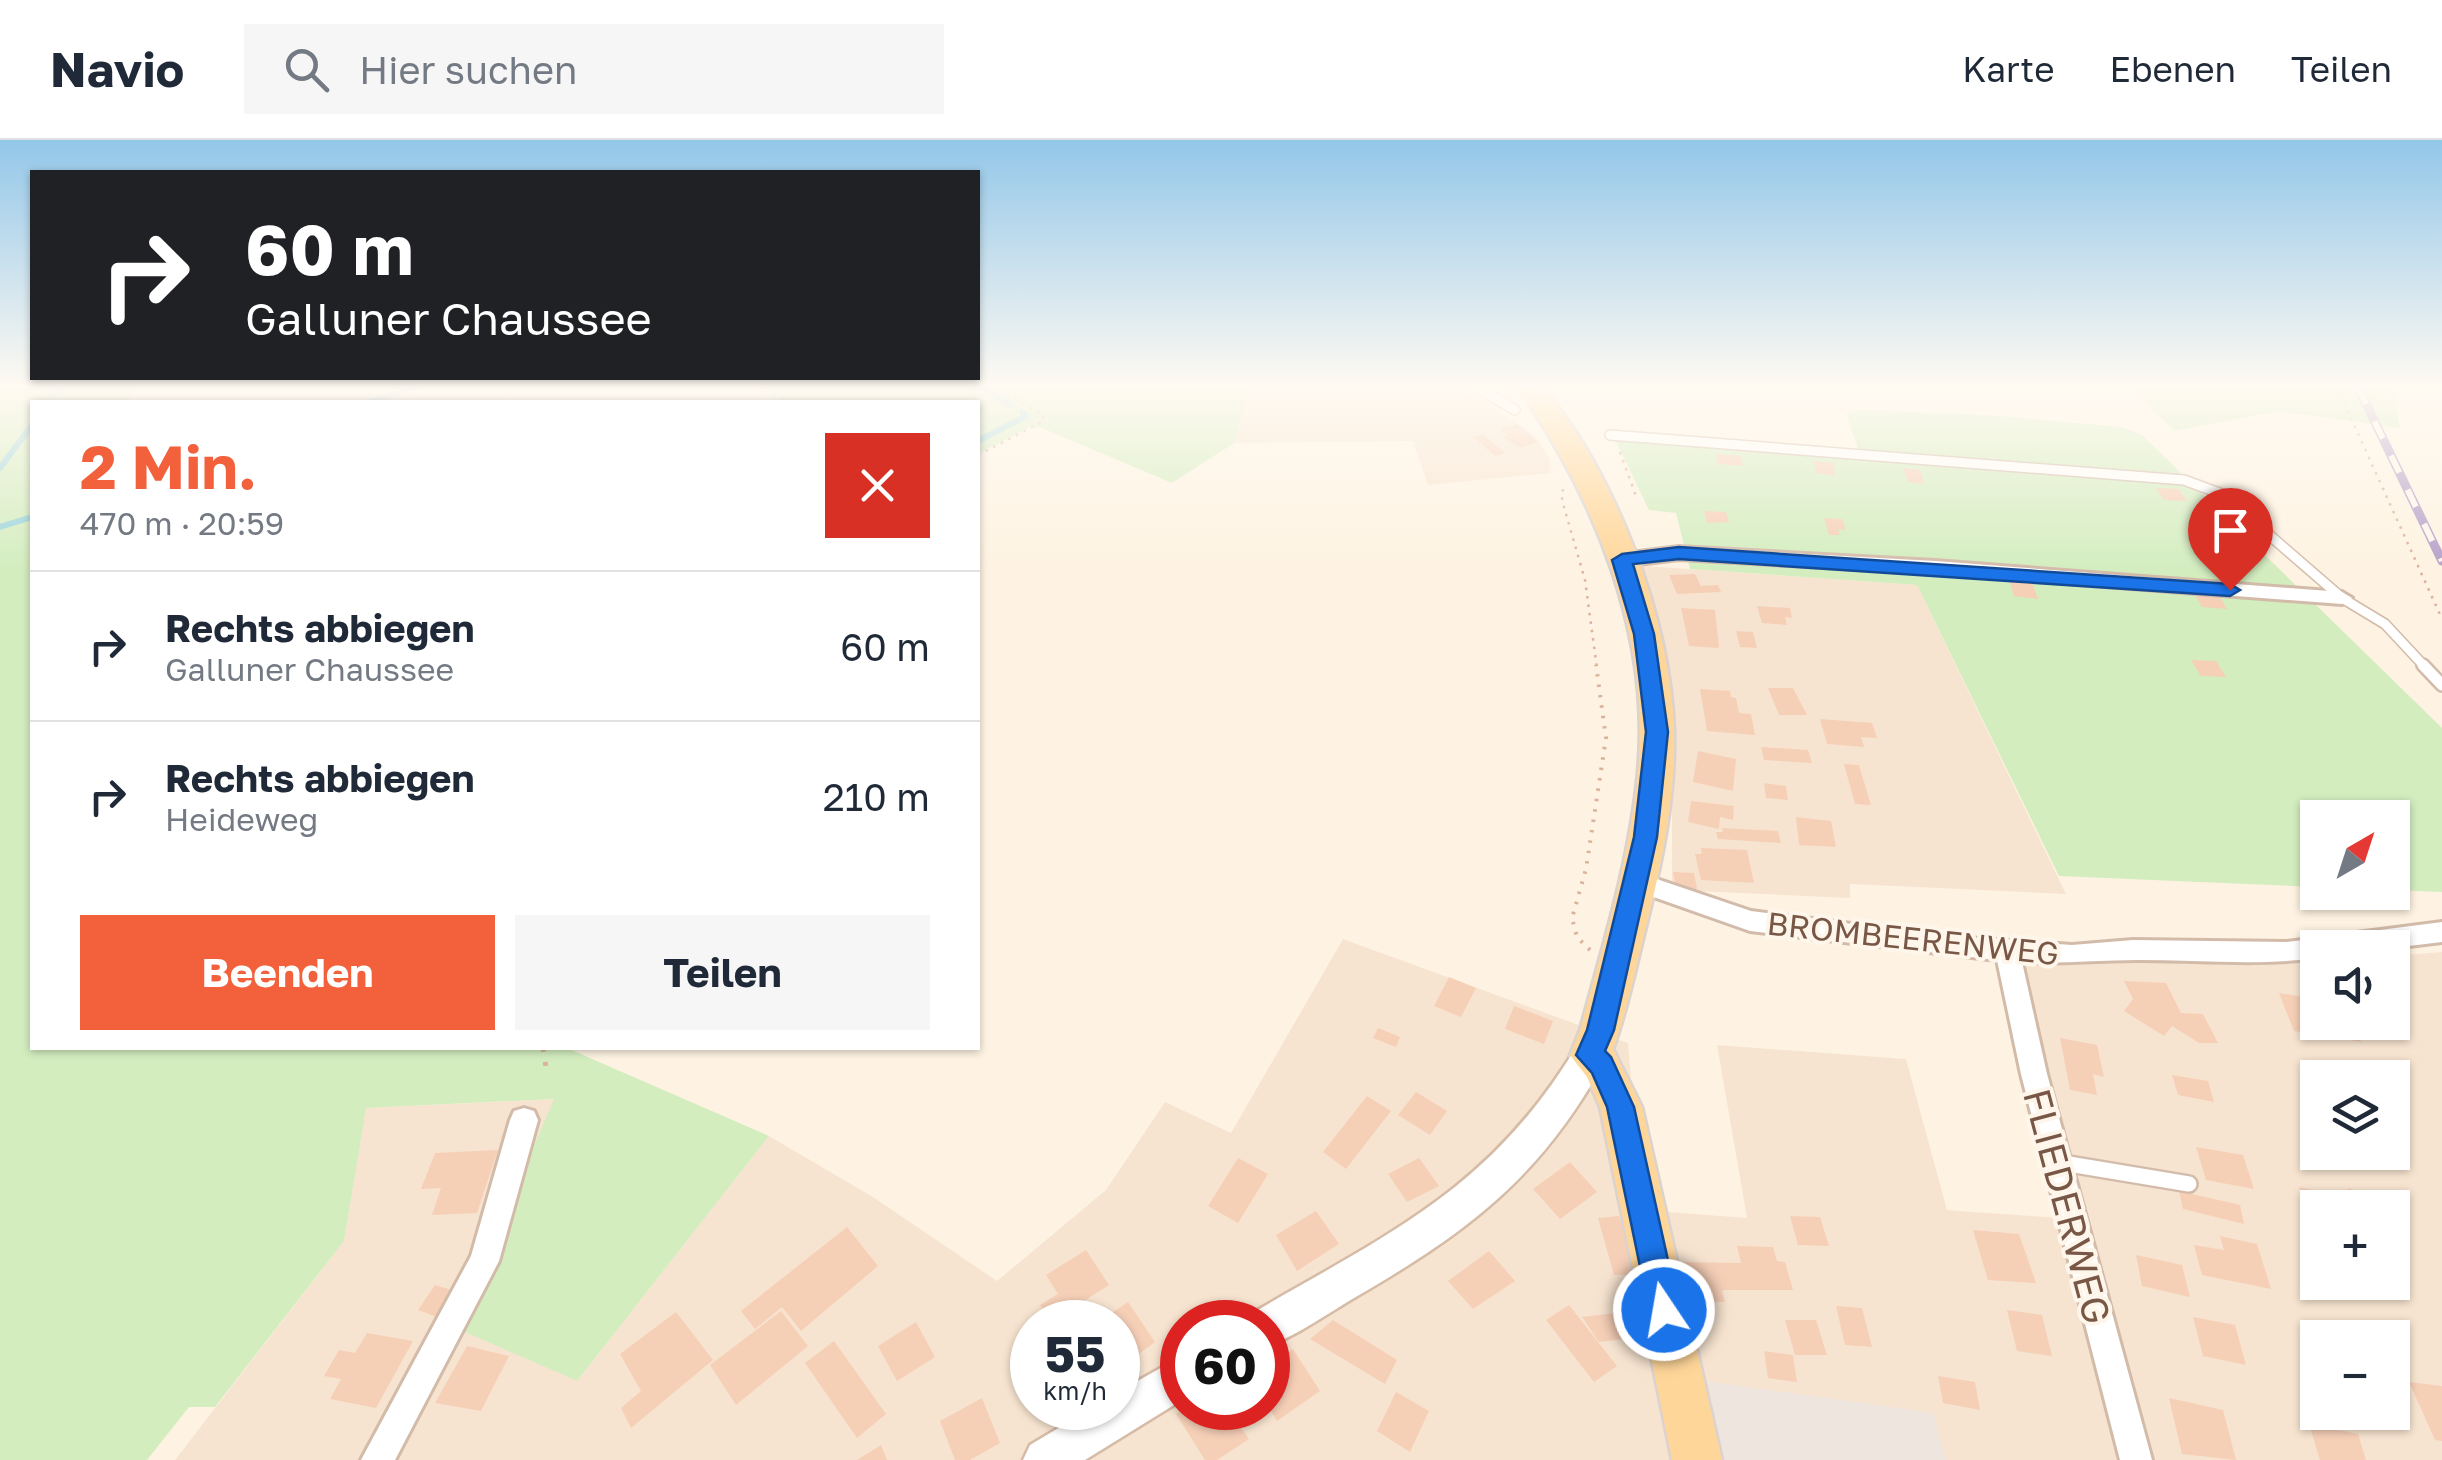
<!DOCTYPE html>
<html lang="de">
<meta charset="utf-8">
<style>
body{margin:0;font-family:"Golos Text",sans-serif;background:#f6f6f7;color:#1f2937;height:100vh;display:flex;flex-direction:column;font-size:38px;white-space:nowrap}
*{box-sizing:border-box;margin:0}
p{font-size:32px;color:#747a83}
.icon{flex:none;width:55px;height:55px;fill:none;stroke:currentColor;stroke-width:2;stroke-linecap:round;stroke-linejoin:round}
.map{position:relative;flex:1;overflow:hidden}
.details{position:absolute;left:30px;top:260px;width:950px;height:650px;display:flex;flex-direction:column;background:#fff;border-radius:0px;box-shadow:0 2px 8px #0004}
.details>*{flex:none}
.top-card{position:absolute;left:30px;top:30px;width:950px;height:210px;border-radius:0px;box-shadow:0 2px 8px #0004;background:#202124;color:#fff;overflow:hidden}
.needle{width:65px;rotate:39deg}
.buttons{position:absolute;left:2300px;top:660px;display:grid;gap:20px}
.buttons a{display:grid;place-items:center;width:110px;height:110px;border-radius:0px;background:#fff;box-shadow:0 2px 8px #0004;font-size:50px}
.speed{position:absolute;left:1010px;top:1160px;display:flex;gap:20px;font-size:50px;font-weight:700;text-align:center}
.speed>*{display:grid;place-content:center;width:130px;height:130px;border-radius:50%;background:#fff;box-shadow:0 2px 8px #0004;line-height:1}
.speed small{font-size:25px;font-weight:400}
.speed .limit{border:15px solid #d22;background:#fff;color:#111}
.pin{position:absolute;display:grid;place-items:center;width:85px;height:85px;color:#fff;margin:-102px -42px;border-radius:50% 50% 50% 0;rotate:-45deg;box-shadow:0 0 10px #0007}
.pin .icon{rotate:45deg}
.me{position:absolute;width:110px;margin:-55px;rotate:348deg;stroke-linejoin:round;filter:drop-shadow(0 0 8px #0008)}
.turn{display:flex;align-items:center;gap:35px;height:210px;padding:0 50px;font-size:45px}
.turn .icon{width:130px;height:130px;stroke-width:2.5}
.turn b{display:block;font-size:70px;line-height:85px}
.round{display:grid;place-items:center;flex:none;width:105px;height:105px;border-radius:0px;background:#f6f6f7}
.headline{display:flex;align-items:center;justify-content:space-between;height:170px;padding:0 50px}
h1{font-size:60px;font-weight:700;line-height:75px;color:#f3603c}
.action{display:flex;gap:20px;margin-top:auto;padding:20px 50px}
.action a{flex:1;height:115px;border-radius:0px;background:#f3603c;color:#fff;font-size:40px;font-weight:700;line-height:115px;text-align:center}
.action a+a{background:#f6f6f7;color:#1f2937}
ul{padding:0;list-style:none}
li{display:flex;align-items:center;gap:30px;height:150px;padding:0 50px;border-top:2px solid #e0e1e3}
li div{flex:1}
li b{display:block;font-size:38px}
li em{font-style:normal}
header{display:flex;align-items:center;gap:60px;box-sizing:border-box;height:140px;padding:0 50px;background:#fff;border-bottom:2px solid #e0e1e3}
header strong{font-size:48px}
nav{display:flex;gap:55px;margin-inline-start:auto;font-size:35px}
.search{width:700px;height:90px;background:#f6f6f7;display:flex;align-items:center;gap:25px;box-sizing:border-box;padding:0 35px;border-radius:0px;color:#747a83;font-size:38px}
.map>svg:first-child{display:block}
.residential{fill:#f7e4d0;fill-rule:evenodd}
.industrial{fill:#ede5de}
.green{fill:#d3edbf}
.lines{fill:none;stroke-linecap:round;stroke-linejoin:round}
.stream{stroke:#9ad4dc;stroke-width:6}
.building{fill:#f6cfb7}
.service-far2-casing{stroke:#d3bbaa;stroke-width:12}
.service-far1-casing{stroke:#d3bbaa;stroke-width:16}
.service-casing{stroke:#d3bbaa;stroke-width:20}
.minor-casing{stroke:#d3bbaa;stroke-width:6}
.secondary-casing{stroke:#d6bba7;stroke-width:5}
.primary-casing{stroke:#dcd3cf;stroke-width:5}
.path-far2{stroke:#dbb29a;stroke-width:2.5;stroke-dasharray:2.5 6;stroke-linecap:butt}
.path-far1{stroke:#dbb29a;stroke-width:4;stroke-dasharray:2.5 8;stroke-linecap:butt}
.path{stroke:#dbb29a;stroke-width:5;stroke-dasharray:4 10;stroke-linecap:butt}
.service-far2{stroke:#fff;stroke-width:9}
.service-far1{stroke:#fff;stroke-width:11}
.service{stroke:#fff;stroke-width:15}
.minor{fill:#fff;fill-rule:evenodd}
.secondary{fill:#fff;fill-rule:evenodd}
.primary{fill:#ffd699;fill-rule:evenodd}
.rail-casing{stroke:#b5a0c9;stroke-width:9}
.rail{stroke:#fff6eb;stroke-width:6;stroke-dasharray:19;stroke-linecap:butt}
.route{fill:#1a73e8;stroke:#114b97;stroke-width:2.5}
.labels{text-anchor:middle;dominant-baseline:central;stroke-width:8;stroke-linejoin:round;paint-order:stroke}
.street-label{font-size:32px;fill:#795746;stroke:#fff6eb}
.near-street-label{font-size:38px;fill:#795746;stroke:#fff6eb}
</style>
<header>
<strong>Navio</strong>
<div class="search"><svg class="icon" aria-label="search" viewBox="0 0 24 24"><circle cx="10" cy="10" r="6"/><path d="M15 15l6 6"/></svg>Hier suchen</div>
<nav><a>Karte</a><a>Ebenen</a><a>Teilen</a></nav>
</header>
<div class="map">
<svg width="2442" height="1320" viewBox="0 0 2442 1320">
<rect width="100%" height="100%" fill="#fef3e2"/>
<path class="residential" d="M1249,247H1463L1534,295L1549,317L1550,333L1428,345L1413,301L1234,303Z
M1632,425L1917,445L2066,754L1850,744V758L1672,750V646Z
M1343,799L1628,903L1634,975L1655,1071L1747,1078L1717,905L1906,919L1947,1070L2072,1079L2014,833L2029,821L2317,822L2318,882H2392L2393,816L2442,812V1320H1946L1932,1273L1704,1241L1673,1320H175L344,1101L365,968L555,959L456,1187L577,1241L769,996L873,1057L997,1141L1106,1050L1165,962L1231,993ZM2318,938H2392V1012H2318ZM2318,1068H2392V1142H2318ZM1032,1182H1118V1268H1032ZM1182,1182H1268V1268H1182ZM2318,1198H2392V1272H2318Z"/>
<path class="industrial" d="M1704,1241L1933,1273L1946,1320H1722Z"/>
<path class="green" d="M0,247H135L129,262H32V908H567L769,996L577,1241L456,1188L554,959L366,968L344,1101L215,1267H189L147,1320H0Z
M759,247H1249L1234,303L1172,343L1042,288L1030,287L978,314V262H787Z
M2131,247H2393L2400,288L2279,271L2174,291Z
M1860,270L1988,275L2122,287L2142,295L2442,588V752L2393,750L2392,678H2318L2317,747L2059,736L1917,445L1690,429L1676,373L1649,370L1614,297L1861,316L1846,274Z"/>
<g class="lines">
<path class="stream" d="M980,247L1010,265
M49,262L60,247
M370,262L416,247
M978,301L1026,276L1022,272
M0,328L32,285
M0,387L32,377"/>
</g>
<path class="building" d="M1517,284L1538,302L1520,308L1503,297L1508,296L1500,289Z
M1483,294L1505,313L1495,316L1473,297Z
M1716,314L1741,316L1743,326L1718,324Z
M1814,321L1833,323L1835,336L1816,333Z
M1903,328L1920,330L1924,344L1908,342Z
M2156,348L2179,349L2187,361L2164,360Z
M1704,371L1726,372L1729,382L1707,383Z
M1824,378L1842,379L1846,390L1838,389L1840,395H1829Z
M2201,402L2221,403L2232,419L2212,418Z
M1695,434L1701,446L1718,445L1721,452L1677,454L1669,435Z
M2009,440L2032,443L2038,459L2014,456Z
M2195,455L2220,457L2227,469L2202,467Z
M1757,466L1790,468L1792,478L1785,477L1787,485L1762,483Z
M1681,468L1715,470L1719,508L1689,506Z
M1736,491L1753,492L1757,508L1740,507Z
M2191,520L2216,521L2226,537L2201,536Z
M1768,548H1793L1807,575H1779Z
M1700,549L1730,551L1731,557L1736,558L1739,573L1751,574L1755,595L1707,591Z
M1820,579L1872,583L1877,598L1861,597L1864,607L1827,604Z
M1761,607L1808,610L1812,623L1764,620Z
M1698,611L1736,619L1733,651L1693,642Z
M1844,624L1859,625L1871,665L1855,664Z
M1764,643L1786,646L1788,660L1766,658Z
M1691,661L1734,666L1733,680L1720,677L1719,689L1688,682Z
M1796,677L1831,681L1836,707L1799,705Z
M1722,688L1778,691L1781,703L1718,699L1716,692H1723Z
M1701,708L1747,710L1754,743L1701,740L1695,714H1702Z
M1673,732L1694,733L1697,749L1676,748Z
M1449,837L1476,848L1461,877L1434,866Z
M2124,841L2166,843L2181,873L2203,874L2218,903H2199L2172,886L2164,896L2124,871L2133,859Z
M2279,853L2318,859V882H2353L2361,902L2294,891Z
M1514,866L1553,881L1544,904L1505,889Z
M1378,888L1400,897L1396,907L1373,898Z
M2060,898L2097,905L2104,937L2093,934L2097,955L2070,950Z
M2172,935L2208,941L2214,962L2178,955Z
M1416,952L1447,971L1430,995L1398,975Z
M1367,956L1391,971L1346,1029L1323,1012Z
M2196,1007L2243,1015L2254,1049L2206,1040Z
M498,1010L477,1073L432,1075L441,1048L421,1049L435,1013Z
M1238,1018L1268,1034L1238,1083L1208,1066Z
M1419,1018L1439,1046L1407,1062L1388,1034Z
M1570,1022L1597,1052L1560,1079L1533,1049Z
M2299,1047L2328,1054L2332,1068H2318V1084L2309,1082Z
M2348,1048L2383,1061V1068H2349Z
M2179,1051L2240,1065L2244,1084L2183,1069Z
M1316,1071L1339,1104L1297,1131L1276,1095Z
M1619,1076L1636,1134L1614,1135L1598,1078Z
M1790,1076L1820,1077L1829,1106L1798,1105Z
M847,1087L878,1126L801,1191L782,1167L755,1189L741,1171Z
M1973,1090L2019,1094L2036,1143L1988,1140Z
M2220,1096L2257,1104L2271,1149L2202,1135L2194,1105L2224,1110Z
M1737,1106L1773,1107L1777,1121L1785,1122L1793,1150H1722L1725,1162L1690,1161L1681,1122L1741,1123Z
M1086,1110L1109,1145L1051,1182L1040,1165L1058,1154L1046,1135Z
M1489,1111L1515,1141L1473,1169L1448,1141Z
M2136,1115L2182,1125L2190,1157L2142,1146Z
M435,1145L455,1151L437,1177L418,1170Z
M1128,1162L1155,1202L1118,1229V1182H1098Z
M1569,1165L1617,1226L1594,1242L1546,1180Z
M1836,1166L1862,1168L1872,1207L1845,1205Z
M1642,1170L1651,1196L1599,1202L1582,1177Z
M2007,1170L2042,1175L2052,1216L2017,1211Z
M781,1171L808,1206L736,1265L710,1225Z
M676,1172L713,1220L631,1288L621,1268L641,1251L620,1214Z
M2193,1177L2235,1185L2246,1225L2203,1216Z
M1333,1180L1397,1220L1385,1244L1310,1199Z
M1785,1180H1816L1827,1215H1795Z
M916,1182L935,1217L897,1241L878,1206Z
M367,1193L413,1201L376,1268L330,1259L341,1239L324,1236L339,1210L355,1213Z
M834,1201L886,1274L857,1298L805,1223Z
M467,1206L509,1216L481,1271L435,1263Z
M1293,1209L1320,1251L1277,1281L1268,1266V1226Z
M1764,1211L1793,1215L1797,1242L1768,1238Z
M1938,1236L1975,1242L1980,1270L1943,1263Z
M2409,1242L2442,1246V1301L2435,1300Z
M1396,1252L1429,1271L1410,1312L1377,1291Z
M982,1258L1000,1303L970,1320H955L940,1281Z
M2169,1258L2223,1270L2236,1320L2182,1314Z
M1185,1268H1227L1249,1299L1217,1320H1205L1176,1274Z
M2309,1284L2358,1294L2366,1320H2320Z
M881,1305L887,1320H857Z"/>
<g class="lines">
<g class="service-far2-casing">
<path id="service-far2" d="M1476,247L1515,270
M1610,295L2184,340L2222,354L2342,458L2385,484L2426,528"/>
</g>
<g class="service-far1-casing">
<path id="service-far1" d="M2423,525L2442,545"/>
</g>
<g class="service-casing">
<path id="service" d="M2057,1022L2189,1044"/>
</g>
<g class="minor-casing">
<path id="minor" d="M1679,407L1935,421L2342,452L2352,458L2342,464L1935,433L1679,419L1622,426L1613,420L1622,414Z
M1636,732L1751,771L1952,797L2072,805L2133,800L2287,802L2442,782V802L2392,808H2318V818C2258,826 2198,820 2138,820C2099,820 2061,824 2022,822L2047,934L2152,1320H2120L2021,934L1997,820L1750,791L1628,748L1624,741L1628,734Z
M524,968L534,971L538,980L499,1121L395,1320H361L471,1116L510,980L514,971Z"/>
</g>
<g class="secondary-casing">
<path id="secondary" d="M1590,900L1602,904L1608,915L1602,926C1538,1040 1466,1093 1354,1158C1327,1174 1298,1195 1268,1206V1182H1249L1254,1172C1392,1092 1493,1047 1578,904Z
M1182,1216V1260L1085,1320H1023L1030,1305L1092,1268H1118V1252Z"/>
</g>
<g class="primary-casing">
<path id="primary" d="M1517,247H1543C1615,334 1670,476 1674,590C1676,661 1660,731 1643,799C1634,836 1626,874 1613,909L1642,967L1722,1320H1672L1600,967L1587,937L1570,915L1580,890C1603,805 1630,719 1638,631C1651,495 1594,356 1517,247Z"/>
</g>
<path class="path-far2" d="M758,247L786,262
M2337,247L2442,479
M112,262L119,247
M1620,312L1637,359
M978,315L1044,281L1043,275L994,247
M1563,349L1562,360L1585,440L1597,528"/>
<path class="path-far1" d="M1590,810L1577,797L1572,778L1586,729L1606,598L1596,525"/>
<path class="path" d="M543,908L546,927"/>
<use href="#service-far2" class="service-far2"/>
<use href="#service-far1" class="service-far1"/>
<use href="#service" class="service"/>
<use href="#minor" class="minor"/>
<use href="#secondary" class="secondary"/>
<use href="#primary" class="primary"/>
<g class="rail-casing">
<path id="rail" d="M2358,247L2442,421"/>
</g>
<use href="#rail" class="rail"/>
</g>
<linearGradient id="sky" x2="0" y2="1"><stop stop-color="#93c7e9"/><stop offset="0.57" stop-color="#fffaf2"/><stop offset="1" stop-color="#fffaf2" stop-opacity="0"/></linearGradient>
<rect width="2442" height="432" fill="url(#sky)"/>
<path class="route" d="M1679,407L2230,444L2240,450L2230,456L1679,419L1633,424L1654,494L1668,592L1657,697L1614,890L1605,911L1611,917L1634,967L1679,1170L1675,1180L1664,1185L1653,1180L1649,1170L1607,967L1592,933L1576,915L1587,890L1634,697L1646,592L1634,494L1612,420L1622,414Z"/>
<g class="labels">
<g class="street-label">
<text transform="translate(1913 798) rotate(6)">BROMBEERENWEG</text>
</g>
<g class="near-street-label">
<text transform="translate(2068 1066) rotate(75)">FLIEDERWEG</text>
</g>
</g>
</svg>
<div class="buttons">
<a><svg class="needle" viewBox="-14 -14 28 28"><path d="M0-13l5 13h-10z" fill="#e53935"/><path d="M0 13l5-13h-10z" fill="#747a83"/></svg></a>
<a><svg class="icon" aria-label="sound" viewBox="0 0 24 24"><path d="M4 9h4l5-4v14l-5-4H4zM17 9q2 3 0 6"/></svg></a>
<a><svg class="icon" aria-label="layers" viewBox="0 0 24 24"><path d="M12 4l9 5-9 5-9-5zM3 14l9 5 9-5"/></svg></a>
<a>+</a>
<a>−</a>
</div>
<div class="speed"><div>55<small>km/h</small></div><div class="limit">60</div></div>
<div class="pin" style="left:2230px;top:450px;background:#d93025"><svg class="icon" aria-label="arrive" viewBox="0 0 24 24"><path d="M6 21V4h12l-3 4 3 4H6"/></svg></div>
<svg class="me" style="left:1664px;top:1170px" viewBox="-20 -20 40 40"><circle r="17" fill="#1a73e8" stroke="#fff" stroke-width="3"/><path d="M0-11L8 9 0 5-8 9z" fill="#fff"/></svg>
<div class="top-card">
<div class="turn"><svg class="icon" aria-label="right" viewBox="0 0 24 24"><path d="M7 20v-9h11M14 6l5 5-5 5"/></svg><div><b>60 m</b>Galluner Chaussee</div></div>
</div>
<section class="details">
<div class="headline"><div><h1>2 Min.</h1><p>470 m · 20:59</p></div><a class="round" style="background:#d93025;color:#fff"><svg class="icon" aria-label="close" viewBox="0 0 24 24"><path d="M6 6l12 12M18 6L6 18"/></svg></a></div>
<ul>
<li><svg class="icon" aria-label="right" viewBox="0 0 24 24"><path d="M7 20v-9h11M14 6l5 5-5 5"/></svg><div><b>Rechts abbiegen</b><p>Galluner Chaussee</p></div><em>60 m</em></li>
<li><svg class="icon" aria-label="right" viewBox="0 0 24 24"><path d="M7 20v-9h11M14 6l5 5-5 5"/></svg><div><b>Rechts abbiegen</b><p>Heideweg</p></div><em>210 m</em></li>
</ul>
<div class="action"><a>Beenden</a><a>Teilen</a></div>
</section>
</div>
